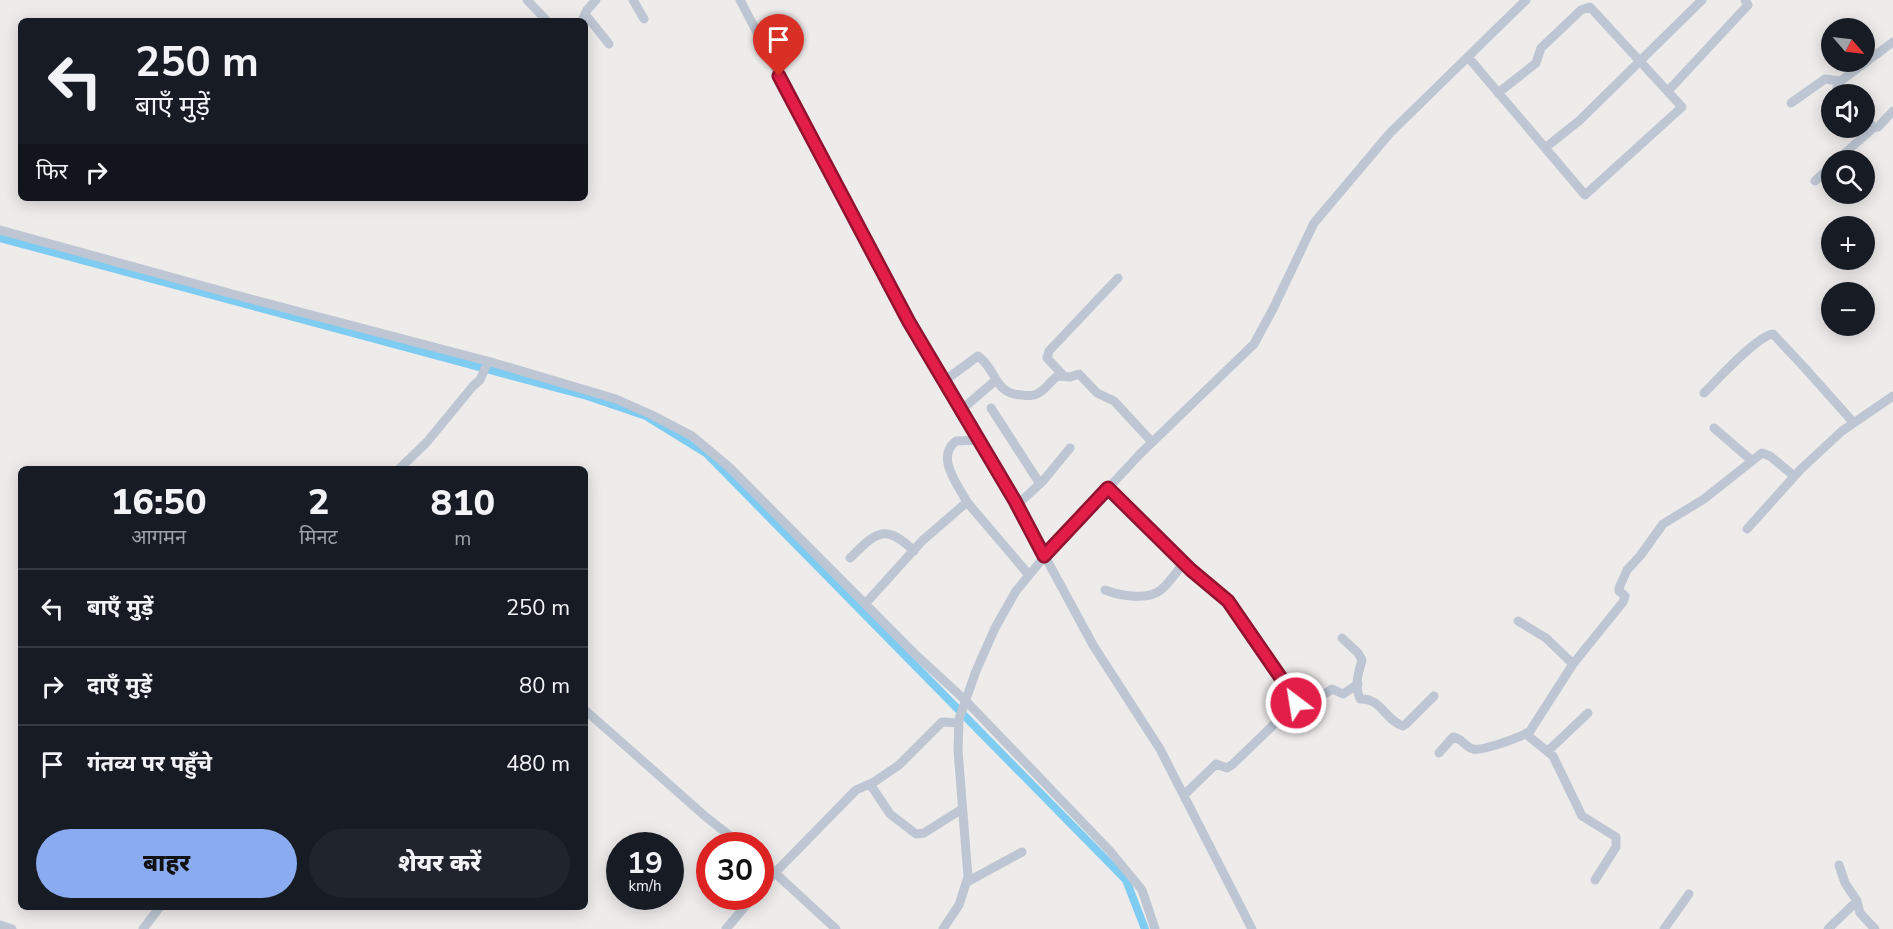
<!DOCTYPE html>
<html lang="hi">
<meta charset="utf-8">
<style>
body{margin:0;font-family:"Nunito Sans","Noto Sans Devanagari",sans-serif;background:#20242c;color:#f1f3f6;height:100vh;display:flex;flex-direction:column;font-size:22px;white-space:nowrap}
*{box-sizing:border-box;margin:0}
p{font-size:20px;color:#9ea1a6}
.icon{flex:none;width:33px;height:33px;fill:none;stroke:currentColor;stroke-width:2;stroke-linecap:round;stroke-linejoin:round}
.map{position:relative;flex:1;overflow:hidden}
.sheet{position:absolute;left:18px;top:466px;width:570px;height:444px;display:flex;flex-direction:column;background:#171b24;border-radius:9px;box-shadow:0 3px 15px #0003}
.sheet>*{flex:none}
.hud{position:absolute;left:18px;top:18px;width:570px;height:183px;border-radius:9px;box-shadow:0 3px 15px #0003;background:#171b24;color:#f1f3f6;overflow:hidden}
.needle{width:39px;rotate:118deg}
.controls{position:absolute;left:1821px;top:18px;display:grid;gap:12px}
.controls a{display:grid;place-items:center;width:54px;height:54px;border-radius:50%;background:#171b24;box-shadow:0 3px 15px #0003;font-size:30px}
.speed{position:absolute;left:606px;top:832px;display:flex;gap:12px;font-size:30px;font-weight:700;text-align:center}
.speed>*{display:grid;place-content:center;width:78px;height:78px;border-radius:50%;background:#171b24;box-shadow:0 3px 15px #0003;line-height:1}
.speed small{font-size:15px;font-weight:400}
.speed .limit{border:9px solid #d22;background:#fff;color:#111}
.pin{position:absolute;display:grid;place-items:center;width:51px;height:51px;color:#fff;margin:-62px -26px;border-radius:50% 50% 50% 0;rotate:-45deg;box-shadow:0 0 6px #0007}
.pin .icon{rotate:45deg}
.me{position:absolute;width:66px;margin:-33px;rotate:329deg;stroke-linejoin:round;filter:drop-shadow(0 0 4px #0008)}
.turn{display:flex;align-items:center;gap:21px;height:126px;padding:0 18px;font-size:27px}
.turn .icon{width:78px;height:78px;stroke-width:2.5}
.turn b{display:block;font-size:42px;line-height:51px}
.then{display:flex;align-items:center;height:57px;padding:0 18px;background:#0003;gap:12px;font-size:22px}
.eta{display:flex;justify-content:space-evenly;align-items:center;height:102px;text-align:center}
.eta b{font-size:36px;font-weight:800;line-height:42px}
.cta{display:flex;gap:12px;margin-top:auto;padding:12px 18px}
.cta a{flex:1;height:69px;border-radius:36px;background:#8aabef;color:#111;font-size:24px;font-weight:800;line-height:69px;text-align:center}
.cta a+a{background:#20242c;color:#f1f3f6}
ul{padding:0;list-style:none}
li{display:flex;align-items:center;gap:18px;height:78px;padding:0 18px;border-top:2px solid #363941}
li div{flex:1}
li b{display:block;font-size:22px}
li em{font-style:normal}
.map>svg:first-child{display:block}
.lines{fill:none;stroke-linecap:round;stroke-linejoin:round}
.canal{stroke:#7eccf1;stroke-width:8}
.minor{stroke:#bdc6d2;stroke-width:9}
.route-casing{stroke:#92132f;stroke-width:15}
.route{stroke:#e11d48;stroke-width:10}
</style>
<div class="map">
<svg width="1893" height="929" viewBox="0 0 1893 929">
<rect width="100%" height="100%" fill="#eeebeb"/>
<g class="lines">
<path class="canal" d="M0,238L587,396L646,416L706,453L1126,880L1145,929"/>
<path class="minor" d="M527,0L547,21
M633,0L644,19
M740,0L909,322L1015,501L1093,645L1160,749L1252,929
M585,14L609,44
M582,21L587,10L596,0
M1468,57C1507,103 1546,149 1585,195L1682,107L1590,7L1581,10L1541,48L1536,63L1498,93
M1668,91L1748,5L1745,0
M1845,94L1837,87L1838,83L1893,42
M1791,103L1825,79L1840,81
M1872,128L1878,127L1893,111
M1545,148L1580,120L1702,0
M1837,160L1871,130L1872,126L1864,115
M1815,181L1832,165
M0,230L247,298L491,362L616,399L652,415L692,436L729,467L915,654L965,700L1110,851L1142,890L1155,929
M1063,375L1047,358L1049,351L1118,278
M944,381L978,356C997,369 993,394 1022,395C1028,396 1035,396 1040,392C1047,388 1051,380 1058,376L1070,377L1079,374L1097,393L1114,401L1152,442
M1704,393C1717,380 1757,336 1773,334L1803,366L1853,422
M991,408L1040,484
M961,410L996,380
M1714,428L1751,460
M398,470L427,442L473,386L480,380L487,364L491,362
M1108,488L1201,579L1228,601L1292,694L1296,703L1233,764L1227,768L1216,764L1184,795
M967,502C958,485 935,457 956,441L979,440
M1017,505L1043,481L1070,448
M1747,529L1801,469L1842,431L1893,396
M850,558C876,533 884,522 914,551
M1105,590C1120,596 1149,601 1162,589C1170,582 1177,571 1184,563
M865,604L922,541L967,502L1029,575
M1518,621L1546,638L1573,664
M1342,638L1358,653L1362,660C1358,675 1354,685 1360,699C1380,697 1386,721 1403,726L1406,724L1434,696
M1296,703L1314,701L1332,689L1343,694L1358,684
M585,710L706,817L743,846
M1526,734L1553,756L1582,816L1616,837V847L1595,880
M1548,751L1588,713
M1439,753L1453,737C1462,738 1465,747 1473,749C1483,751 1522,737 1530,731L1573,664L1623,602L1625,596L1619,591V588L1627,570L1640,556L1663,524L1704,499L1762,453L1770,456L1794,476
M870,784L890,814L916,834L924,833L962,809
M760,859L836,929
M1839,865L1845,883L1857,901L1860,913L1875,929
M967,882L1022,852
M760,888L856,790L874,782L899,765L942,722L959,723
M0,925L12,929
M143,929L159,908
M726,929L753,897
M943,929L959,905L968,877L958,750L959,719L976,671L995,628L1016,591L1045,556L1140,454L1254,344L1273,309L1314,223L1390,133L1526,0
M1664,929L1689,894
M1828,929L1857,901"/>
</g>
<g class="lines">
<g class="route-casing">
<path id="route" d="M779,76L909,322L1015,501L1044,556L1108,488L1191,570L1228,601L1292,694L1296,703"/>
</g>
<use href="#route" class="route"/>
</g>
</svg>
<div class="controls">
<a><svg class="needle" viewBox="-14 -14 28 28"><path d="M0-13l5 13h-10z" fill="#e53935"/><path d="M0 13l5-13h-10z" fill="#9ea1a6"/></svg></a>
<a><svg class="icon" aria-label="sound" viewBox="0 0 24 24"><path d="M4 9h4l5-4v14l-5-4H4zM17 9q2 3 0 6"/></svg></a>
<a><svg class="icon" aria-label="search" viewBox="0 0 24 24"><circle cx="10" cy="10" r="6"/><path d="M15 15l6 6"/></svg></a>
<a>+</a>
<a>−</a>
</div>
<div class="speed"><div>19<small>km/h</small></div><div class="limit">30</div></div>
<div class="pin" style="left:779px;top:76px;background:#d93025"><svg class="icon" aria-label="arrive" viewBox="0 0 24 24"><path d="M6 21V4h12l-3 4 3 4H6"/></svg></div>
<svg class="me" style="left:1296px;top:703px" viewBox="-20 -20 40 40"><circle r="17" fill="#e11d48" stroke="#fff" stroke-width="3"/><path d="M0-11L8 9 0 5-8 9z" fill="#fff"/></svg>
<div class="hud">
<div class="turn"><svg class="icon" aria-label="left" viewBox="0 0 24 24"><path d="M17 20v-9H6M10 6l-5 5 5 5"/></svg><div><b>250 m</b>बाएँ मुड़ें</div></div>
<div class="then">फिर<svg class="icon" aria-label="right" viewBox="0 0 24 24"><path d="M7 20v-9h11M14 6l5 5-5 5"/></svg></div>
</div>
<section class="sheet">
<div class="eta">
<div><b>16:50</b><p>आगमन</p></div>
<div><b>2</b><p>मिनट</p></div>
<div><b>810</b><p>m</p></div>
</div>
<ul>
<li><svg class="icon" aria-label="left" viewBox="0 0 24 24"><path d="M17 20v-9H6M10 6l-5 5 5 5"/></svg><div><b>बाएँ मुड़ें</b></div><em>250 m</em></li>
<li><svg class="icon" aria-label="right" viewBox="0 0 24 24"><path d="M7 20v-9h11M14 6l5 5-5 5"/></svg><div><b>दाएँ मुड़ें</b></div><em>80 m</em></li>
<li><svg class="icon" aria-label="arrive" viewBox="0 0 24 24"><path d="M6 21V4h12l-3 4 3 4H6"/></svg><div><b>गंतव्य पर पहुँचे</b></div><em>480 m</em></li>
</ul>
<div class="cta"><a>बाहर</a><a>शेयर करें</a></div>
</section>
</div>
